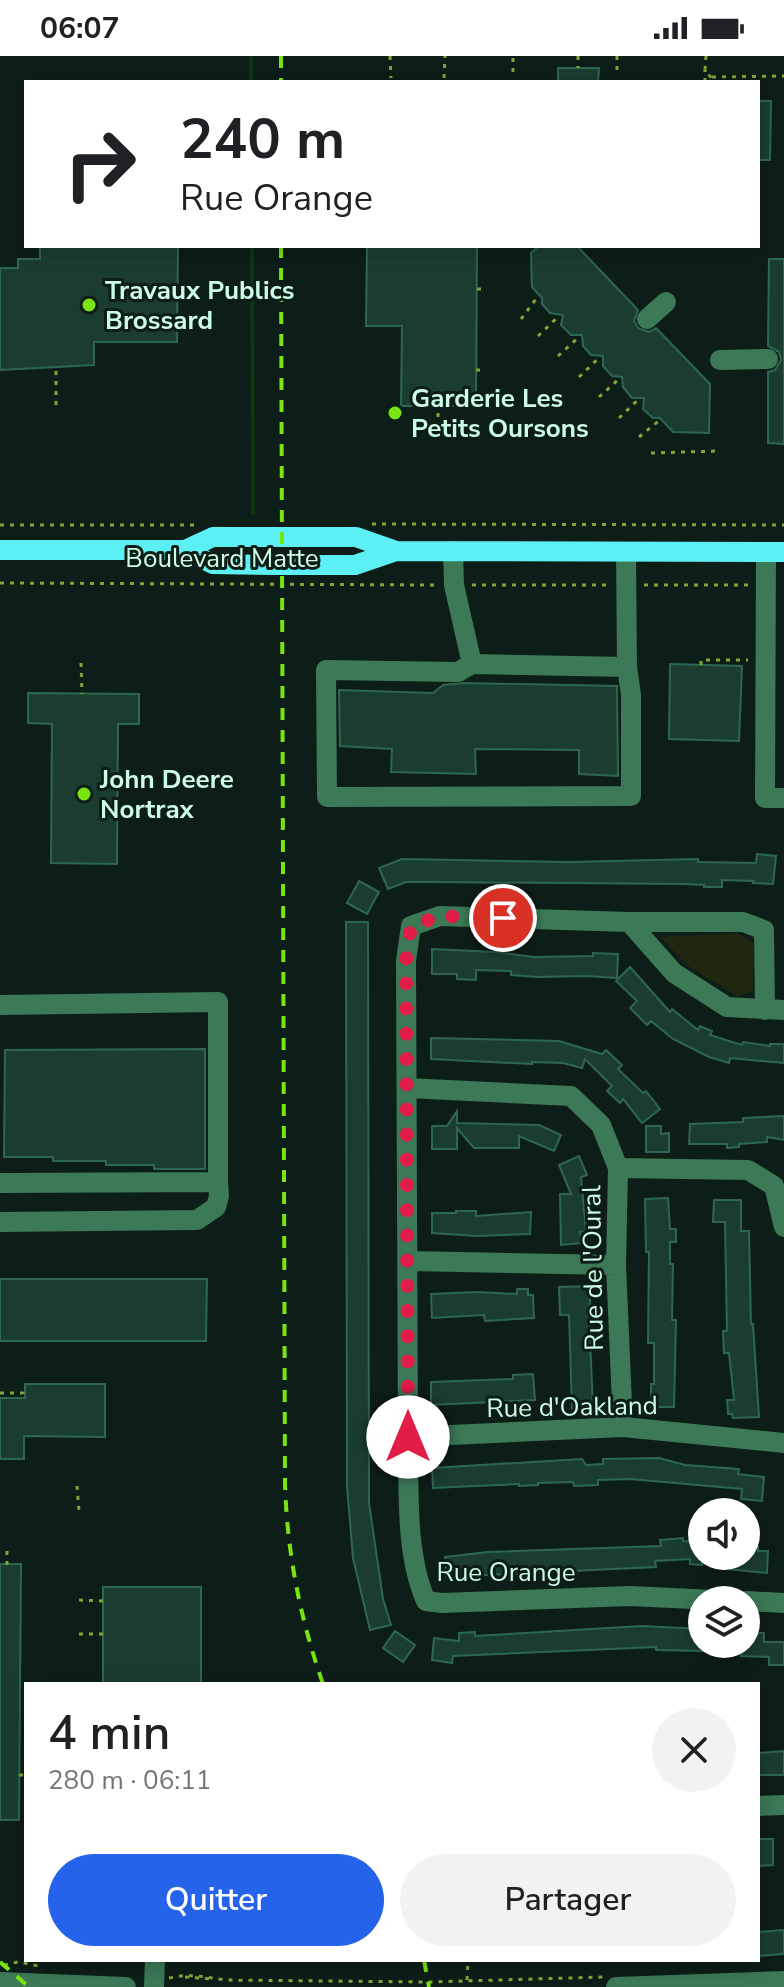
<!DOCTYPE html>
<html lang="fr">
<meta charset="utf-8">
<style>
body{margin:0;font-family:"Nunito Sans",sans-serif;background:#f2f2f2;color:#202124;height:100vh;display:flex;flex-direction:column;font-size:30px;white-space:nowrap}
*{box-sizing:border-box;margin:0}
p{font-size:26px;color:#757577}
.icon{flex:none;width:44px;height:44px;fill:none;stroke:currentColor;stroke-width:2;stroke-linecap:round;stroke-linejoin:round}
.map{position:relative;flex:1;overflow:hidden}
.drawer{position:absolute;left:24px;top:1626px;width:736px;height:280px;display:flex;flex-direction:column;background:#fff;border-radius:0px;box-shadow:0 4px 20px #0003}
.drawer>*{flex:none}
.hud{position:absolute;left:24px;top:24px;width:736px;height:168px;border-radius:0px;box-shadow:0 4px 20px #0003;background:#fff;color:#202124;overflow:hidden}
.buttons{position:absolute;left:688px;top:1442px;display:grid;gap:16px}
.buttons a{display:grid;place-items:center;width:72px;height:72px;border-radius:50%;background:#fff;box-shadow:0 4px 20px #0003;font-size:40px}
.pin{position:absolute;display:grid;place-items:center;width:68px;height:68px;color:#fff;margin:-34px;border:4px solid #fff;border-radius:50%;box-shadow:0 2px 8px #0007}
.me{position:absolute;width:88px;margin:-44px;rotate:0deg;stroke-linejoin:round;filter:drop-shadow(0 0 6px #0008)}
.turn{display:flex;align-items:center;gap:28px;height:168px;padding:0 24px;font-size:36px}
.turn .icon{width:104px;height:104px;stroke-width:2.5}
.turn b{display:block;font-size:56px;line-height:68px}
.round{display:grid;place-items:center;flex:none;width:84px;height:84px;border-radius:42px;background:#f2f2f2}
.head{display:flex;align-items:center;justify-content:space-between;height:136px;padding:0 24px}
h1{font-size:48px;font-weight:600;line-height:60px}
.button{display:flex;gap:16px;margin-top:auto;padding:16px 24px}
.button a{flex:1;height:92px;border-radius:48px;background:#2563eb;color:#fff;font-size:32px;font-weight:600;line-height:92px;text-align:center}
.button a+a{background:#f2f2f2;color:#202124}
.status{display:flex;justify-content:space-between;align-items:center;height:56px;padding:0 40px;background:#fff;direction:ltr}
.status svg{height:22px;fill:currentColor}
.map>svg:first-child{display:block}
.green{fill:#1f2711}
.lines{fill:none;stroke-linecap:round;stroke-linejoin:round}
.stream{stroke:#0c380e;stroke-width:4}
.building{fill:#1b3d30;stroke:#2e6751;stroke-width:2}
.path{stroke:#80a735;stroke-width:3;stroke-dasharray:4 6;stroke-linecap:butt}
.minor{stroke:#3b7957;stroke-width:20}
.major{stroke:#5ceff4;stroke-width:20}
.rail{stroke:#79e510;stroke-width:4;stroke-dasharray:12 10;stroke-linecap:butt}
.route{stroke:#e11d48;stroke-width:14;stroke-dasharray:0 25.2}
.poi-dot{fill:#79e510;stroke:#0d1d17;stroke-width:3}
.labels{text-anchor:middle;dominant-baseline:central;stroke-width:6;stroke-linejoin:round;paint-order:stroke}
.poi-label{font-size:26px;font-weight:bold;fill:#cdfce5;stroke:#0d1d17;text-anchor:start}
.street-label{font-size:26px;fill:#cdfce5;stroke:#0d1d17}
</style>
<div class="status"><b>06:07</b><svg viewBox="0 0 49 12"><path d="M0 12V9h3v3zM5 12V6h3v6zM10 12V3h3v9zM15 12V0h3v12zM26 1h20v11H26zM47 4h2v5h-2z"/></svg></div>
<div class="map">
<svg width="784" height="1931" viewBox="0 0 784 1931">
<rect width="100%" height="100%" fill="#0d1d17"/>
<path class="green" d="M738,877L754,887L753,934L738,941L688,910L660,881Z"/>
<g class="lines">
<path class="stream" d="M251,0V26
M252,190L253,457"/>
</g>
<path class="building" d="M558,12H599L598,26H558Z
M758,45H771L770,104H758Z
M40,190H178L177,286H94V309L0,314V212H18V203H40Z
M367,190L477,191L476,350H401L402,270H366Z
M539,190H577L638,254L634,265L638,272L649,276L656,272L710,328L709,377L673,376L660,362H653L643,353L644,342H632L623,331L622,321L612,320L603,310V300L591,299L583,290L582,279H571L561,269L563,259L550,257L542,248V242L532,231L531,197Z
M769,203H784V388L768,387V316L775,314L781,304L779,296L768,290Z
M670,608L742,610L739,685L669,683Z
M464,627L617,630L618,720L579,718V694L475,693L476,718L391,716L392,693L340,690L339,634L433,637L443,629Z
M28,637L139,638V668H118L117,808L51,807L52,668L28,667Z
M757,798L776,800L773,828L753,827L754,825L722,824V831H704V829L684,828L430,826H406L388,833L379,812L402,803L569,806L698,803V806L756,807Z
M359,825L379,836L367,858L347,847Z
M346,866H368L369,1447L383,1543L391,1569L370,1574L353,1502L347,1430Z
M432,893L496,896L533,901L593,900V897L618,898L617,922L586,920L537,921L511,919V915L476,914V924L457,923V918H432Z
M630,911L670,956L672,953L698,974L700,970L712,975L710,979L742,989L743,986L770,990V988H784V1007L730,1002L729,1007L709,1001L673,983L651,965L647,969L630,952L637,945L616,925Z
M431,982L559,985L602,998L606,994L622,1009L618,1013L643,1037L646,1035L660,1053L642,1067L623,1043L620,1047L607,1035L612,1030L585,1003L582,1012L563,1007L532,1006V1008L431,1003Z
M205,993V1113H154V1109H106V1105H53V1101H4L5,994Z
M457,1055V1067L539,1069L561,1079L554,1095L519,1080V1092H474L457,1072V1093H432V1070H447Z
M784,1060V1084L767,1081V1086L739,1088V1091L727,1092V1088H689L690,1068L743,1066V1062Z
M646,1070H661V1078L669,1077V1096H646Z
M579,1100L587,1119L581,1121L586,1175L580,1176L581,1187L561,1189L560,1138H571L559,1109Z
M668,1142L670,1173H676V1186H670V1208H673L672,1264H676L674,1351H651V1328H654V1287H648L649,1196H646L645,1143Z
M714,1144H741V1175H749L751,1268H753L759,1361L733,1362L732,1358H728L727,1344H734L729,1297H724L723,1275H727L725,1166H713Z
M456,1155H476V1160L531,1156L530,1178L477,1180L432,1177V1157H456Z
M0,1223H207L206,1285H0Z
M591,1230L589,1259L593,1353H572L569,1259H560L559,1231Z
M517,1233H528V1239H533L534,1262L485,1265L484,1259L432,1262L431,1238L478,1236L517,1238Z
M533,1318L535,1344L431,1349V1326L513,1323V1319Z
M25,1328H105V1381L24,1380V1403H0V1342H25Z
M659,1402L685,1409L739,1413L738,1418L764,1421L762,1445L741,1443L742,1433L630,1423L598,1424V1429L574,1430L573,1426L538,1427V1429L519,1430V1428L433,1432L432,1412L582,1403L586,1409L603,1408V1403Z
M683,1482V1485L702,1487V1509L690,1508V1503L655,1505L656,1511L446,1521L445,1501L488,1496L661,1490L660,1484Z
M746,1490L758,1491V1495H768L767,1517L717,1512V1500H746Z
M0,1508H21L19,1764H0Z
M103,1531H201V1628H103Z
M642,1570L702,1573V1595L656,1594V1591L453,1600L452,1607L432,1604L434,1582L459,1585V1577L475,1576V1580Z
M395,1575L415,1589L403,1606L383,1592Z
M746,1577H764V1586H784V1609H769V1601L741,1600V1588H746Z
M784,1695V1719H758V1697Z
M758,1783H773V1809L758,1810Z
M784,1874V1898L758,1900V1876Z"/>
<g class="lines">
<path class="path" d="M390,0L391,22
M578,0V12
M617,0V18
M706,0L705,14L713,24
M513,16V0
M712,21L784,20
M444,22L445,0
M705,26V14
M477,233H487
M521,263L539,239
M538,280L559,260
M558,300L579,281
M476,314H486
M579,321L600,301
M599,341L620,322
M56,349V311
M619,362L640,342
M438,371V350
M639,381L661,363
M651,397L718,395
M372,468L784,469
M0,469H198
M0,527L436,529
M472,529H608
M644,529H748
M81,607L82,638
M701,609V604H748
M0,1337H23V1342
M77,1430L79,1455
M7,1509V1492
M79,1544L103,1545
M79,1578H103
M19,1719H26
M4,1909L18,1906L39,1910
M185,1921L212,1923V1920
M169,1922C189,1917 206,1921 225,1924L429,1926L604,1921
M467,1924L468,1904"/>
<path class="minor" d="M647,263L666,246
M720,304L768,303
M453,495L454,529L472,608
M626,496L627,611L631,639V740L327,741L326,614L458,616L472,608L627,611
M766,496L765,742H784
M629,866H743L764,874L765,954
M0,949L218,946V1126
M407,1032L571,1040L601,1069L618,1112L616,1209L623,1371
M618,1112L748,1114L774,1130L784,1171
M0,1127L218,1126L219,1140L216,1151L197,1164L0,1166
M408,1205L616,1209
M408,1381L623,1371L784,1387
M714,1544L630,1540L442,1547L426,1545C405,1498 409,1432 408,1381L406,905L411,870L440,860L629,866L674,917L727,951L784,954
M746,1545L784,1547
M758,1750L784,1749
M0,1926L126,1931
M154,1931L155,1904
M616,1931L784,1925"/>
<path class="major" d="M0,494H185L213,481H356L396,495
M185,494L213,508L272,509H355L396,495L784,496"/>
<path class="rail" d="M281,0V26
M281,190L285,1427C287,1497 300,1562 323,1628
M424,1904L429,1931
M0,1906L29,1931"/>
</g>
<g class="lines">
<path class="route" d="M408,1381L406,905L411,870L440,860L503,862"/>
</g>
<g class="poi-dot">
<circle cx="89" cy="249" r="8"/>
<circle cx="395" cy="357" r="8"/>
<circle cx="84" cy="738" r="8"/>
</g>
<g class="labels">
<g class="poi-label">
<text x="105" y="234">Travaux Publics<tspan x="105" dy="30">Brossard</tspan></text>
<text x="411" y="342">Garderie Les<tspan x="411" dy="30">Petits Oursons</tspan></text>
<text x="100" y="723">John Deere<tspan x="100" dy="30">Nortrax</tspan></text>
</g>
<g class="street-label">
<text x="222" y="502">Boulevard Matte</text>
<text transform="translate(593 1212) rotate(-91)">Rue de l'Oural</text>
<text transform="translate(572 1351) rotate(-1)">Rue d'Oakland</text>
<text x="506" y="1516">Rue Orange</text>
</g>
</g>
</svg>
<div class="buttons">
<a><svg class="icon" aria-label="sound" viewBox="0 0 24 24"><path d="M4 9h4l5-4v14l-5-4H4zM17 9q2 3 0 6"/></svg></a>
<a><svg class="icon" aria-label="layers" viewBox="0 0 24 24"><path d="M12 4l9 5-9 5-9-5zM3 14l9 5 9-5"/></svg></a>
</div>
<div class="pin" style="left:503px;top:862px;background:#d93025"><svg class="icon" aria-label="arrive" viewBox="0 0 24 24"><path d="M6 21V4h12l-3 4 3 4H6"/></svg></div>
<svg class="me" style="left:408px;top:1381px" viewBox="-20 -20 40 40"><circle r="19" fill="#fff"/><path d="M0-13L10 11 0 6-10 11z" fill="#e11d48"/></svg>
<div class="hud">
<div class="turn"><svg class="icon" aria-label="right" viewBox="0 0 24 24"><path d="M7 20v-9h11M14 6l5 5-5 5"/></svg><div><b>240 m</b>Rue Orange</div></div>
</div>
<section class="drawer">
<div class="head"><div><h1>4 min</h1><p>280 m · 06:11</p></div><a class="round"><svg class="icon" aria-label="close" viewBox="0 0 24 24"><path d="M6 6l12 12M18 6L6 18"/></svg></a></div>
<div class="button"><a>Quitter</a><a>Partager</a></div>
</section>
</div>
